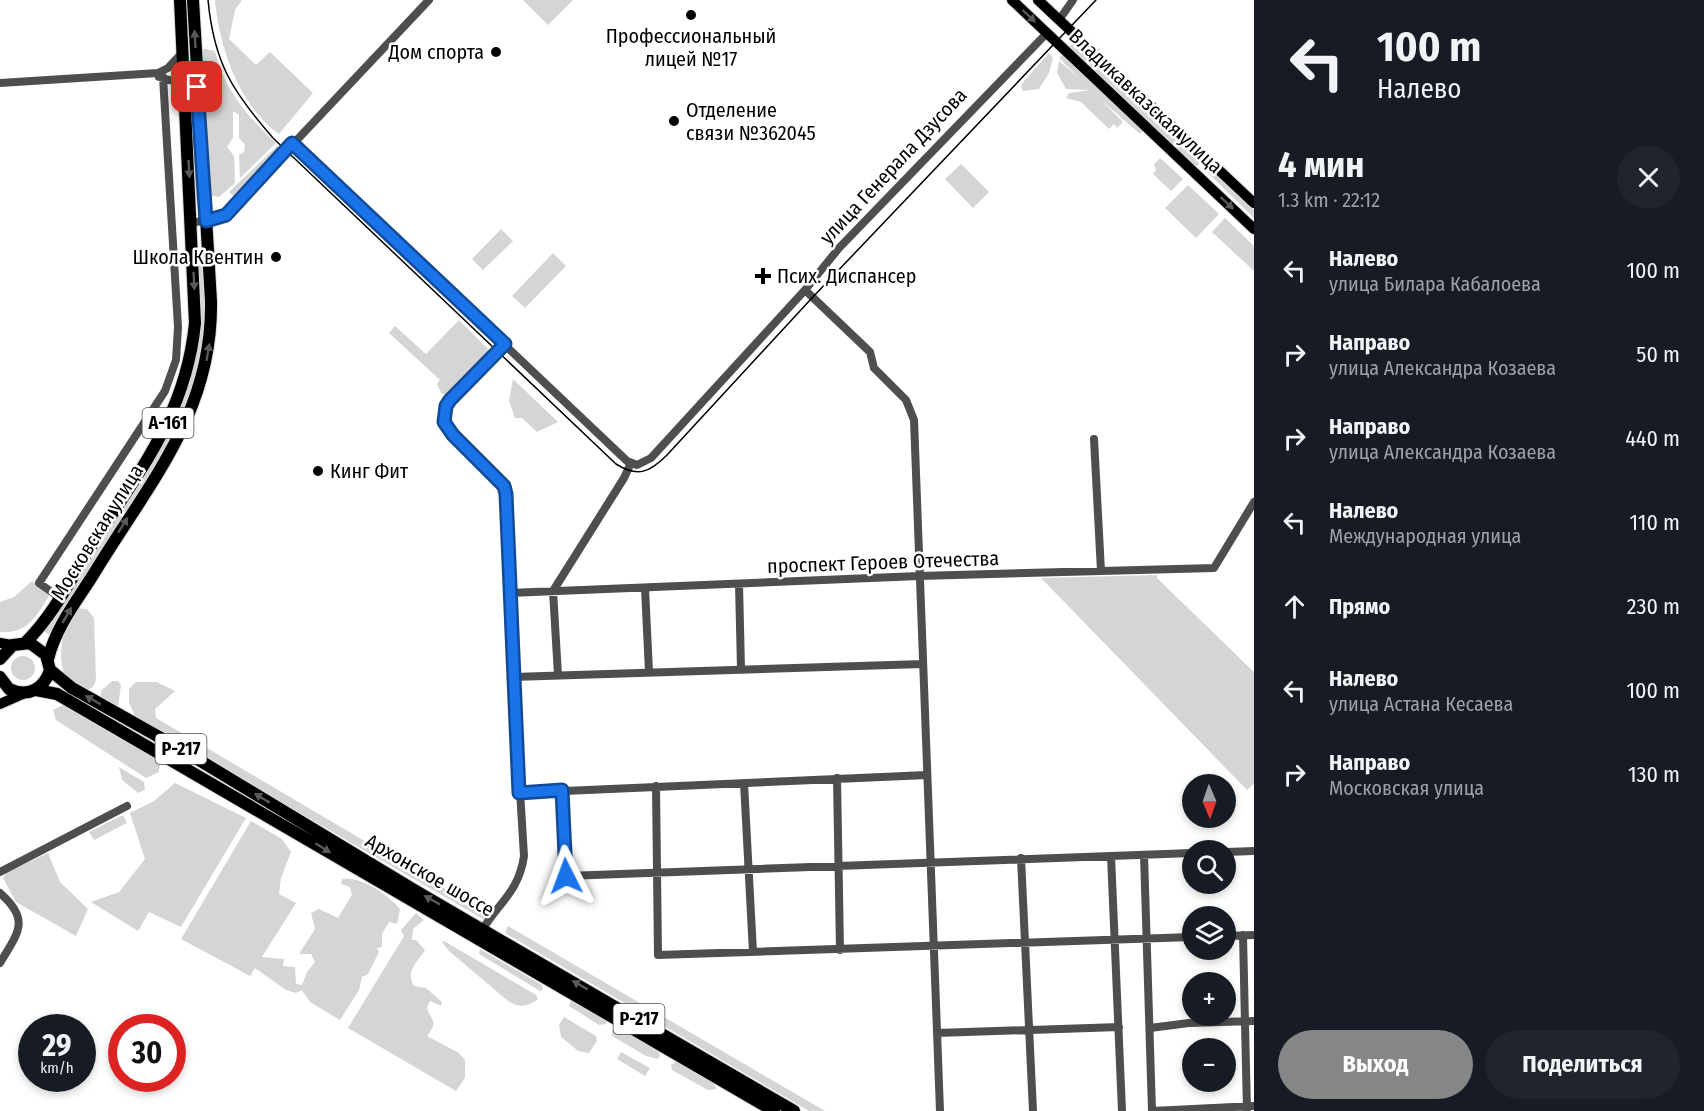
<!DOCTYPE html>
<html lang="ru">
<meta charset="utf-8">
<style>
body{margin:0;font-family:"Fira Sans Condensed",sans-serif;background:#20242c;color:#f1f3f6;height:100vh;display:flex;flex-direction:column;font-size:22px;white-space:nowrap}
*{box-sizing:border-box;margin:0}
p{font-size:20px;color:#9ea1a6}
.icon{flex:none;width:33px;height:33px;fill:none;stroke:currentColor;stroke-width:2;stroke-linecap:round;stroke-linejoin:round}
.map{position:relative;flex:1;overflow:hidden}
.details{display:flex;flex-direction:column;background:#171b24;width:450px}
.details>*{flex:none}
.top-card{background:#171b24;color:#f1f3f6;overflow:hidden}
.needle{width:39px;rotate:178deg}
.tools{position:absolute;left:1182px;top:774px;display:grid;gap:12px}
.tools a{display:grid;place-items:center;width:54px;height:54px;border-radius:50%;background:#171b24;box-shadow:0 3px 9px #0003;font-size:30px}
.speed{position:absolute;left:18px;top:1014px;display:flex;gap:12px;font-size:30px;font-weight:700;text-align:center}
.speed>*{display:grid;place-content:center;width:78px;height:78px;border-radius:50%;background:#171b24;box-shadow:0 3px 9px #0003;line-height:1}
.speed small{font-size:15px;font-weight:400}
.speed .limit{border:9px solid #d22;background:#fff;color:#111}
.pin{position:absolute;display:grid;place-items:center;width:51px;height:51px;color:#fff;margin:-26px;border-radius:12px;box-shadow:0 3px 9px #0006}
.me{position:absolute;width:66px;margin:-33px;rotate:357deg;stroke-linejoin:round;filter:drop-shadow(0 0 4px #0008)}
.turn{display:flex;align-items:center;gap:21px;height:126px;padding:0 24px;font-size:27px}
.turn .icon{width:78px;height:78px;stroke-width:2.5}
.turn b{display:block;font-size:42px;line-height:51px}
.round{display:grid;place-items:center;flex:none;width:63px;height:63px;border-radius:32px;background:#20242c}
.overview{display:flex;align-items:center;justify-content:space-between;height:102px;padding:0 24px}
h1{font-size:36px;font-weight:700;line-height:45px}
.cta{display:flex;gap:12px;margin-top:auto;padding:12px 24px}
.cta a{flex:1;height:69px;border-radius:36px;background:#858687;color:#fff;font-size:24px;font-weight:700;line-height:69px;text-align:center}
.cta a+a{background:#20242c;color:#f1f3f6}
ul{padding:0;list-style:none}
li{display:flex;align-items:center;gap:18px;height:84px;padding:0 24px}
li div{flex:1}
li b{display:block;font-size:22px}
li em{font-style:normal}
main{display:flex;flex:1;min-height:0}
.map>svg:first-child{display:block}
.green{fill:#d5d5d5}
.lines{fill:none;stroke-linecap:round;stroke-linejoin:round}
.major-casing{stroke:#dbdbdb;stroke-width:12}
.highway-casing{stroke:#dbdbdb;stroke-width:14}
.minor{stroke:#4e4e4e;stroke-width:8}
.major{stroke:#000;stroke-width:10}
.highway{stroke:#000;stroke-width:12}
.tram{stroke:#000;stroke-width:1.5}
.oneway{fill:#595959}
.route-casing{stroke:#114b97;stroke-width:15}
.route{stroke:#1a73e8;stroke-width:10}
.poi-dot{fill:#000;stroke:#fff;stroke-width:2}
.labels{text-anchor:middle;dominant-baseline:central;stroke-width:5;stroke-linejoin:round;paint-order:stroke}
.shield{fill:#fff;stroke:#4c4c4c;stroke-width:1.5}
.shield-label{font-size:18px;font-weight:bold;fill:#000}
.poi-label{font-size:20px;fill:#000;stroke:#fff;text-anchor:start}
.street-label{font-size:20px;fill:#000;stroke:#fff}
</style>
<main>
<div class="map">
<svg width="1254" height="1111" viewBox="0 0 1254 1111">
<rect width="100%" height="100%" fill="#fff"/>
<path class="green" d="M183,0H188L200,201H193Z
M215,0H242L235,10L229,39L256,65L270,52L313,93L279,134C239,106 219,46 215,0Z
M523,0H573L548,25Z
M1073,42L1200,163L1196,167L1069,47Z
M201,48L215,51C225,91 246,115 276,143L240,178L239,155L244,152L245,145L239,138V115L233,111V138L227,147L234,156L235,183L219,197L208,195Z
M1064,52L1145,128L1140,134L1100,99L1123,122L1117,128L1114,124L1109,129L1081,102L1066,98L1069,93L1091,90L1066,89L1057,73L1059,61L1078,77L1059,58Z
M1049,53L1053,58L1049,73L1039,89L1023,91L1021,87L1023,82Z
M277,146L281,150L233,196L229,192Z
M1160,158L1183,179L1171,191L1153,174L1156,170L1154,164Z
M961,164L989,192L973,208L945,179Z
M1211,168L1254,210V218L1207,172Z
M1188,185L1219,214L1196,238L1165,208Z
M1225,218L1254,246V271L1212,232Z
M501,229L513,241L483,270L472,259Z
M197,252H202L205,315L200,369L188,407L157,464L50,635L41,630L177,412C202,353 200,315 197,252Z
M553,253L566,266L525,308L512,296Z
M459,320L491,352L448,396L441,393L437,384L440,380L389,333L395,326L426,354Z
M513,379L558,422L537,432L522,418H515L509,401Z
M1157,575V578L1254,672V784L1247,790L1041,578Z
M32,581L49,596C36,617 27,634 0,632V602L14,597Z
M75,608L87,609L94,618L96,679C94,696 76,690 68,680C61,672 60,654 62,643C63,631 70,620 75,608Z
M11 668a12 12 0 1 1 24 0a12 12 0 1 1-24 0Z
M112,681H118L121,685L118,707L100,697L102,690Z
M136,682H157L175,691L155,709L156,718L492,916L488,922L136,718L129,703V689Z
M65,704L160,760L159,772L146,778L56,720L53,710Z
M119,767L144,782L145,790L138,793L122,780Z
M175,783L246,818L181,927L149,912L138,931L91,902L119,892L145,859L130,813L154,801Z
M123,815L127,823L94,840L89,832Z
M251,821L282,839L291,852L281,878L279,894L296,903L262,957L284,959L283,966L295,967L296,984L302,985L307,972L315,962L311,954H299L315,929L311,913L319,909L338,918L352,895L350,887L341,884L342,879C361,876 388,894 400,909L397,924L389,922L382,934V947L377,948L379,952L368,974L362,977L359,990L340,1020L310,1002L302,990L296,993L286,990L255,968L250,976L181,939Z
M48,853L60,882L88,909L76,936L16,902L3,878L6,873Z
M416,913L424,920L413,929L412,940H416L425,950C417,963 405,971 414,986L426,988L442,1002L441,1006L430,1001L427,1007C430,1021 440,1020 427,1036L459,1053L465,1060V1078L456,1091L348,1028L404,936L401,930Z
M508,926L825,1111H809L505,933Z
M444,941L536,995L538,999C528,1007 519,1008 508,1001L449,951L442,942Z
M480,949L542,985L543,990L540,991L479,954Z
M571,999L607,1020L606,1024L599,1025L569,1006Z
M564,1017L596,1036L597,1041L589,1053L578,1051L561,1037L559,1025Z
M616,1027C629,1030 654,1043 660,1055L658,1059L646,1056L612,1036V1030Z
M621,1052L650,1068L645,1076L617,1059Z
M677,1061L712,1081L717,1089L708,1090L672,1070L671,1065Z"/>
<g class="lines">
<g class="major-casing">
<path id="major" d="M1012,0L1254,229
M1038,0L1254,203
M0,643L12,645
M0,704L25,693"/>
</g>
<g class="highway-casing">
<path id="highway" d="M26,642C53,615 70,581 90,548C138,473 186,415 195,323L180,0
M0,659L13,645L30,643L46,655L50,670C44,689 28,698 9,689L0,677
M48,659C56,627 76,602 93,575C148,484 213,413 211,301L193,0
M50,670L72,688L184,751L414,890L794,1111
M36,690L57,694L774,1111"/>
</g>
<path class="minor" d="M1059,20L1073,0
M159,77L173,81L185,90
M0,83L158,73L168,68L182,53
M292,143L627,461L637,465L651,458L805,290L839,248L1047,33
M191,222L214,221L226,215L429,0
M805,290L870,352L874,368L906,400L914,420L940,1111
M1094,439L1101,571
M739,584L741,669
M645,588L649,672
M509,593L919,576L1214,568L1254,502
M60,598L39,583L165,391L176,360L178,327L163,77
M558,675L553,591L624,478L631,463
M513,677L923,664
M837,778L840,950
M744,783L753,952
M656,786L658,955L1192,937
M562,790L566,876L1192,853
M519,793L927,775
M1226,852L1254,851
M1144,855L1152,1111
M1111,856L1122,1111
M1021,858L1033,1111
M0,872L127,806
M0,893C31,920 18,933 0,963
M481,932C498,903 519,892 524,856L513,677L508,507C507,499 507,491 502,484C488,465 433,432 447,405C458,385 489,361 505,344
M1243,935L1247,1111
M1226,936L1254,935
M1150,1028L1189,1023L1254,1021
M937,1033L1119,1027
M1152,1111L1254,1106"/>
<use href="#major" class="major"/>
<use href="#highway" class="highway"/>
<path class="tram" d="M208,0C214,63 232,91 273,138L616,464C638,478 650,472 667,455L811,299L1096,0"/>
</g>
<defs><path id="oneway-solid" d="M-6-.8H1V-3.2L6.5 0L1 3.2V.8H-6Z" transform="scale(1.5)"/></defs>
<g class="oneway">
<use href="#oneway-solid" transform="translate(1029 16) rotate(43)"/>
<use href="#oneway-solid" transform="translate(195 39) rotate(-93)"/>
<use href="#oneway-solid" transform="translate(189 169) rotate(87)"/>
<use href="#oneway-solid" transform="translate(1227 203) rotate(43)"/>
<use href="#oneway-solid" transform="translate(194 281) rotate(87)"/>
<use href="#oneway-solid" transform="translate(208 352) rotate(-80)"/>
<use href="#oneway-solid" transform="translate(123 525) rotate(-58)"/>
<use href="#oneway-solid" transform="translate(67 615) rotate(-60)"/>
<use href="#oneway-solid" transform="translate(93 700) rotate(-150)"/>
<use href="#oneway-solid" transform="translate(262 798) rotate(-149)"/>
<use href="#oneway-solid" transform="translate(323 848) rotate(32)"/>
<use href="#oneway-solid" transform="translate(432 900) rotate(-151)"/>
<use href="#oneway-solid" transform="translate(580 985) rotate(-150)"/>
</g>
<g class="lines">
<g class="route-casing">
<path id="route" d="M197,87L206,221L226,215L292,143L505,344L450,400L446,406L444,422L453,435L504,486L506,494L519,793L562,790L566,876"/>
</g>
<use href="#route" class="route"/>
</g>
<g class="poi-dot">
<circle cx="691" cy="15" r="6"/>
<circle cx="496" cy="52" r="6"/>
<circle cx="674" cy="121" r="6"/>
<circle cx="276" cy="257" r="6"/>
<path d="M760 267h6v6h6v6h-6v6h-6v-6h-6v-6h6z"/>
<circle cx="318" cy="471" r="6"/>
</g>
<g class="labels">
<g class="shield">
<rect x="142.5" y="408" width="51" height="30" rx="4.5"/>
<rect x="155.5" y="734" width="51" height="30" rx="4.5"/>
<rect x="613.5" y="1004" width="51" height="30" rx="4.5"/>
</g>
<g class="shield-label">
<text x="168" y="423">А-161</text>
<text x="181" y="749">Р-217</text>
<text x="639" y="1019">Р-217</text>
</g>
<g class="poi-label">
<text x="691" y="36" text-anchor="middle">Профессиональный<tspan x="691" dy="23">лицей №17</tspan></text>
<text x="484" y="52" text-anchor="end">Дом спорта</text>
<text x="686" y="110">Отделение<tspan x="686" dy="23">связи №362045</tspan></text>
<text x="264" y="257" text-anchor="end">Школа Квентин</text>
<text x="777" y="276">Псих. Диспансер</text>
<text x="330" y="471">Кинг Фит</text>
</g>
<g class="street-label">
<text transform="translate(1146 101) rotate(43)">Владикавказская улица</text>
<text transform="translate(893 166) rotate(-47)">улица Генерала Дзусова</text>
<text transform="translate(97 532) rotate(-58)">Московская улица</text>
<text transform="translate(883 562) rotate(-2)">проспект Героев Отечества</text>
<text transform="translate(430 875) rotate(30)">Архонское шоссе</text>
</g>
</g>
</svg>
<div class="tools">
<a><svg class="needle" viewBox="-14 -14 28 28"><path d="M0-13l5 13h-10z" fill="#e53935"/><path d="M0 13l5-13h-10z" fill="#9ea1a6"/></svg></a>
<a><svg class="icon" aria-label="search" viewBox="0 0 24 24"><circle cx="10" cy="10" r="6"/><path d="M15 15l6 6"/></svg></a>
<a><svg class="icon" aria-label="layers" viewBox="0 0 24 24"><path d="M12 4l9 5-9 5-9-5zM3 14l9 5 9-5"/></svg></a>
<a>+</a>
<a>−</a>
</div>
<div class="speed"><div>29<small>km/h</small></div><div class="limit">30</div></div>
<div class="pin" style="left:197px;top:87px;background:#d93025"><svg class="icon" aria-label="arrive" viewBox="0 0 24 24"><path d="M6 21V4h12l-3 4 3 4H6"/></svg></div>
<svg class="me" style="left:566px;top:876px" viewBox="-20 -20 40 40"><path d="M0-17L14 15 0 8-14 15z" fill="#1a73e8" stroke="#fff" stroke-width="4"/></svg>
</div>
<section class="details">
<div class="top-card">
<div class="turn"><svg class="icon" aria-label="left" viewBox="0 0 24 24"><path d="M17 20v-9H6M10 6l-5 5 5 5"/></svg><div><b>100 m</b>Налево</div></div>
</div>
<div class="overview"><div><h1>4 мин</h1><p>1.3 km · 22:12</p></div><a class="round"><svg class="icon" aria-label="close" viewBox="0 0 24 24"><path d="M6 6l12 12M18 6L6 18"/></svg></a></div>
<ul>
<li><svg class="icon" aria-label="left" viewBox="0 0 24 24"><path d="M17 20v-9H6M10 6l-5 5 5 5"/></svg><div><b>Налево</b><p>улица Билара Кабалоева</p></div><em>100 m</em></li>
<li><svg class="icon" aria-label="right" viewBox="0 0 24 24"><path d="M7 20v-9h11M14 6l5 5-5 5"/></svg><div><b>Направо</b><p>улица Александра Козаева</p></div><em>50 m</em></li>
<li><svg class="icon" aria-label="right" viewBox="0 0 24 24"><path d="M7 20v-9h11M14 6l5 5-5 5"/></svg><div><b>Направо</b><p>улица Александра Козаева</p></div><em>440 m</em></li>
<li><svg class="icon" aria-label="left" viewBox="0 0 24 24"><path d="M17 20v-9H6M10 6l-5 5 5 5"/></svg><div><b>Налево</b><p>Международная улица</p></div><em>110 m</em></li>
<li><svg class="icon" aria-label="ahead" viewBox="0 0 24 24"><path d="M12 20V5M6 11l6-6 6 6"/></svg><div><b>Прямо</b></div><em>230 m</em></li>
<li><svg class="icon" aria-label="left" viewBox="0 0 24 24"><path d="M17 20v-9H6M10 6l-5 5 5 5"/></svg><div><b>Налево</b><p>улица Астана Кесаева</p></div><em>100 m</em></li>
<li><svg class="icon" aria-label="right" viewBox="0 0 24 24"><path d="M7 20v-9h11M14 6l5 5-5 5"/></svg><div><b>Направо</b><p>Московская улица</p></div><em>130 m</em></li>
</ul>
<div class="cta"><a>Выход</a><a>Поделиться</a></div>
</section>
</main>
